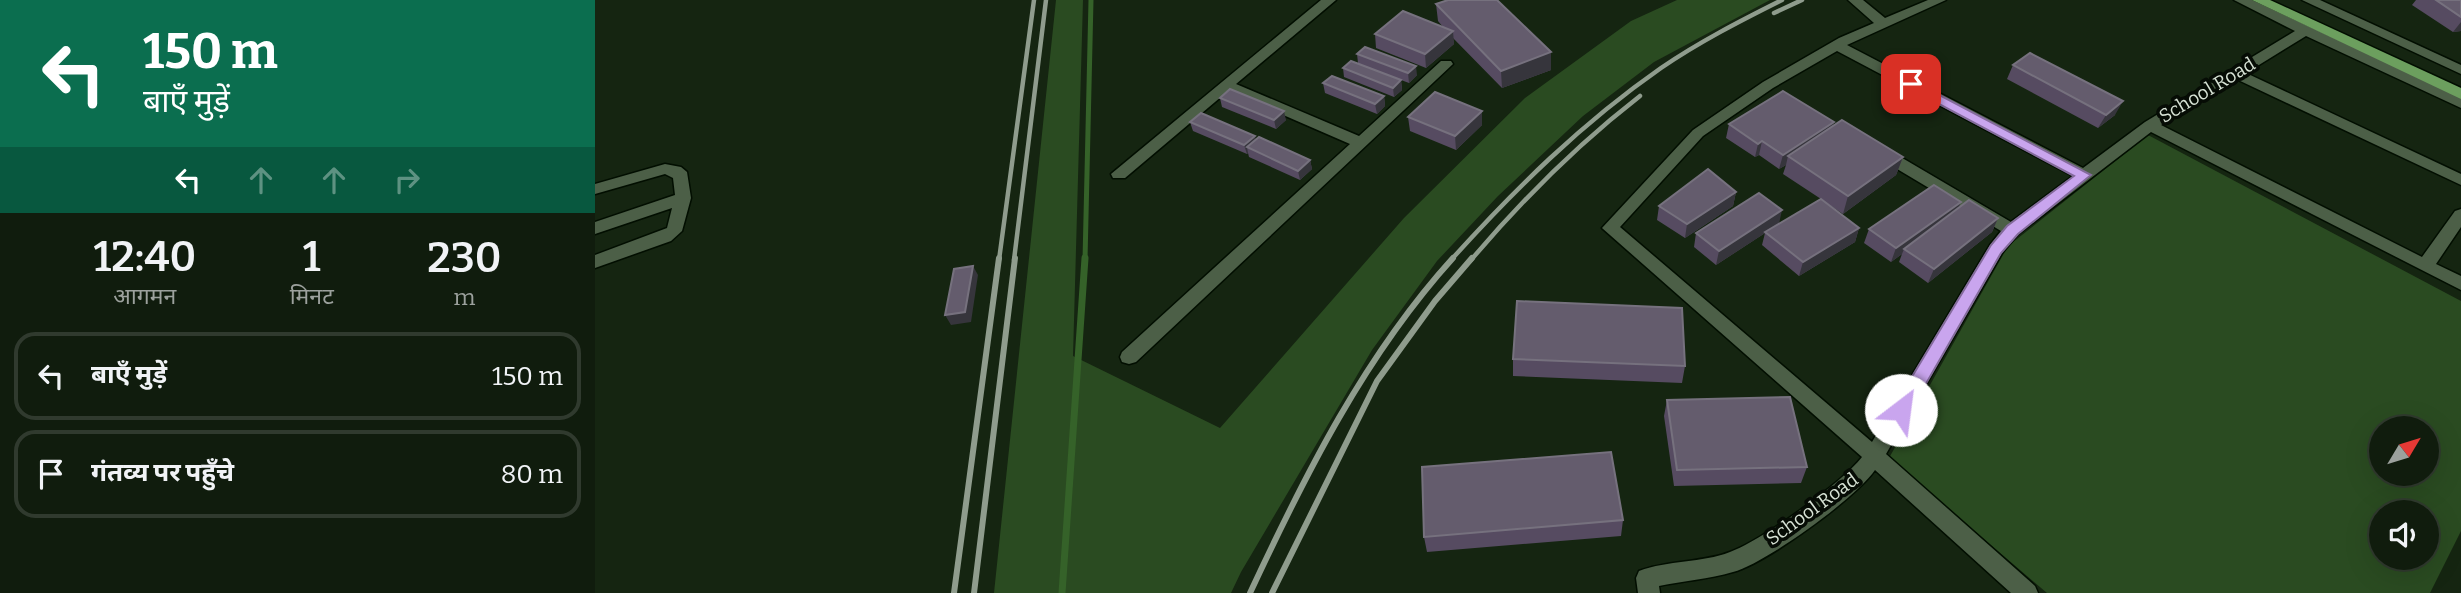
<!DOCTYPE html>
<html lang="hi">
<meta charset="utf-8">
<style>
body{margin:0;font-family:Bitter,"Noto Sans Devanagari",serif;background:#1e291b;color:#f1f3f6;height:100vh;display:flex;flex-direction:column;font-size:26px;white-space:nowrap}
*{box-sizing:border-box;margin:0}
p{font-size:23px;color:#9ca19d}
.icon{flex:none;width:38px;height:38px;fill:none;stroke:currentColor;stroke-width:2;stroke-linecap:round;stroke-linejoin:round}
.map{position:relative;flex:1;overflow:hidden}
.details{display:flex;flex-direction:column;background:#101c0d;width:595px}
.details>*{flex:none}
.top-card{background:#0b6e4f;color:#fff;overflow:hidden}
.needle{width:46px;rotate:52deg}
.buttons{position:absolute;left:1774px;top:416px;display:grid;gap:14px}
.buttons a{display:grid;place-items:center;width:70px;height:70px;border-radius:50%;background:#101c0d;box-shadow:0 7px 28px #0002,0 0 0 2px #303a2e;font-size:35px}
.pin{position:absolute;display:grid;place-items:center;width:60px;height:60px;color:#fff;margin:-30px;border-radius:14px;box-shadow:0 4px 10px #0006}
.me{position:absolute;width:77px;margin:-38px;rotate:30deg;stroke-linejoin:round;filter:drop-shadow(0 0 5px #0008)}
.turn{display:flex;align-items:center;gap:24px;height:147px;padding:0 28px;font-size:32px}
.turn .icon{width:91px;height:91px;stroke-width:2.5}
.turn b{display:block;font-size:49px;line-height:60px}
.lanes{display:flex;align-items:center;height:66px;padding:0 28px;background:#0003;justify-content:center;gap:35px;direction:ltr}
.lanes .off{opacity:.35}
.eta{display:flex;justify-content:space-evenly;align-items:center;height:119px;text-align:center}
.eta b{font-size:42px;font-weight:600;line-height:49px}
ul{padding:0;list-style:none}
li{display:flex;align-items:center;gap:21px;height:88px;margin:0 14px 10px;padding:0 14px;border:4px solid #303a2e;border-radius:21px}
li div{flex:1}
li b{display:block;font-size:26px}
li em{font-style:normal}
main{display:flex;flex:1;min-height:0}
.map>svg:first-child{display:block}
.green{fill:#2a4b21;fill-rule:evenodd}
.lines{fill:none;stroke-linecap:round;stroke-linejoin:round}
.stream-far1{stroke:#356229;stroke-width:5}
.stream{stroke:#356229;stroke-width:7}
.minor-casing{stroke:#020e00;stroke-width:3}
.major-casing{stroke:#020e00;stroke-width:3}
.minor{fill:#4c5f47;fill-rule:evenodd}
.major{fill:#6c9f5e;fill-rule:evenodd}
.rail-far1{stroke:#8f9c8d;stroke-width:4.5}
.rail{stroke:#8f9c8d;stroke-width:6}
.wall{fill:#564b61}
.shaded-wall{fill:#36353c}
.building{fill:#645c6d;stroke:#76717e;stroke-width:2}
.route{fill:#c9a5ee;stroke:#836b9b;stroke-width:2}
.labels{text-anchor:middle;dominant-baseline:central;stroke-width:7;stroke-linejoin:round;paint-order:stroke}
.street-label{font-size:19px;fill:#d8e3d6;stroke:#060c05}
</style>
<main>
<section class="details">
<div class="top-card">
<div class="turn"><svg class="icon" aria-label="left" viewBox="0 0 24 24"><path d="M17 20v-9H6M10 6l-5 5 5 5"/></svg><div><b>150 m</b>बाएँ मुड़ें</div></div>
<div class="lanes"><svg class="icon" aria-label="left" viewBox="0 0 24 24"><path d="M17 20v-9H6M10 6l-5 5 5 5"/></svg><svg class="icon off" aria-label="ahead" viewBox="0 0 24 24"><path d="M12 20V5M6 11l6-6 6 6"/></svg><svg class="icon off" aria-label="ahead" viewBox="0 0 24 24"><path d="M12 20V5M6 11l6-6 6 6"/></svg><svg class="icon off" aria-label="right" viewBox="0 0 24 24"><path d="M7 20v-9h11M14 6l5 5-5 5"/></svg></div>
</div>
<div class="eta">
<div><b>12:40</b><p>आगमन</p></div>
<div><b>1</b><p>मिनट</p></div>
<div><b>230</b><p>m</p></div>
</div>
<ul>
<li><svg class="icon" aria-label="left" viewBox="0 0 24 24"><path d="M17 20v-9H6M10 6l-5 5 5 5"/></svg><div><b>बाएँ मुड़ें</b></div><em>150 m</em></li>
<li><svg class="icon" aria-label="arrive" viewBox="0 0 24 24"><path d="M6 21V4h12l-3 4 3 4H6"/></svg><div><b>गंतव्य पर पहुँचे</b></div><em>80 m</em></li>
</ul>
</section>
<div class="map">
<svg width="1866" height="593" viewBox="0 0 1866 593">
<rect width="100%" height="100%" fill="#152511"/>
<path class="green" d="M461,0H488L478,356L625,428L809,218L930,98L1036,21L1082,0H1175L1059,62L988,116L903,196L842,261L777,350L646,572L636,593H399Z
M1553,135L1866,301V531L1835,593H1452L1294,458L1413,246ZM1787,429H1832V474H1787ZM1787,513H1832V558H1787Z"/>
<g class="lines">
<path class="stream-far1" d="M490,260L496,0"/>
<path class="stream" d="M467,593L490,258"/>
<g class="minor-casing">
<path id="minor" d="M726,0H741L641,84L764,136L846,61H856L858,64L541,362L534,364L527,362L525,357L527,352L755,144L633,91L530,178H518L516,174Z
M1253,0H1268L1290,18L1333,0H1351L1252,45L1488,168L1550,122L1700,31L1639,0H1657L1866,97V108L1711,36L1651,73L1866,174V185L1641,79L1566,125L1827,257L1860,211L1866,209V227L1841,264L1866,276V290L1556,132L1423,234L1407,253L1291,454L1440,586L1443,593H1416L1280,470C1261,498 1171,563 1138,572C1114,579 1088,581 1064,586L1065,593H1043L1041,578L1044,571C1073,560 1107,563 1135,552C1166,541 1247,483 1267,457L1007,228L1098,130L1168,82L1244,38L1279,23ZM1242,51L1478,176L1416,222L1292,149H1282L1279,153L1282,157L1406,231L1395,245L1277,442L1025,227L1108,136L1178,88Z
M1707,0H1725L1866,65V74Z
M70,164L86,167L92,172L96,198L87,231L76,241L0,268V255L72,228L77,208L0,234V222L80,195L78,178L70,174L0,194V184Z"/>
</g>
<g class="major-casing">
<path id="major" d="M1657,0H1675L1866,88V99Z"/>
</g>
<use href="#minor" class="minor"/>
<use href="#major" class="major"/>
<path class="rail-far1" d="M1179,13L1207,0
M404,260L439,0
M419,260L451,0
M856,260C920,189 987,123 1066,68C1104,42 1145,21 1187,0
M876,260C927,200 983,144 1045,96"/>
<path class="rail" d="M359,593L404,258
M379,593L420,258
M655,593C710,475 770,355 858,258
M677,593L782,381L840,301L877,258"/>
</g>
<path class="wall" d="M1821,0H1866V31L1858,32L1817,5Z
M841,4L956,70L907,88L858,38L859,44L831,68L781,48L780,34L848,27L843,21Z
M762,54L822,75L814,83L790,74L806,80L807,90L799,97L749,77L748,68L763,63Z
M1418,65L1520,115L1503,128L1412,79Z
M728,83L789,96L790,106L782,114L730,93Z
M625,98L691,120L681,129L627,107Z
M813,117L887,125L861,150L815,131Z
M595,122L661,139L715,160L717,169L705,180L654,157L653,153L652,154L598,131Z
M1239,122L1237,127L1308,157L1301,175L1248,214L1230,202L1264,228L1260,242L1204,276L1167,245L1170,233L1121,265L1099,247L1101,233L1184,224L1226,199L1188,174L1191,165L1184,169L1164,155L1160,157L1131,138L1134,124Z
M1141,192L1138,206L1090,238L1062,220L1064,206Z
M1366,202L1363,208L1403,218L1397,232L1333,283L1304,262L1307,254L1296,262L1269,243L1274,229Z
M918,359L1090,366L1087,383L918,376Z
M1072,400L1212,467L1206,483L1079,486L1069,416Z
M1028,520L1026,536L832,552L829,537Z"/>
<path class="shaded-wall" d="M1866,22V31L1858,32Z
M858,31L859,44L831,68L830,54Z
M956,52V70L907,88L906,71Z
M821,66L822,75L814,83L813,73Z
M806,80L807,90L799,97L798,88Z
M789,96L790,106L782,114L780,104Z
M1528,101L1520,115L1503,128L1511,115Z
M689,111L691,120L681,129L679,120Z
M887,111V125L861,150L860,136Z
M1239,122L1235,136L1193,156L1191,165L1184,169L1188,155Z
M660,136L662,145L652,147L653,153L652,154L649,145Z
M1167,141L1164,155L1160,157L1163,144Z
M1308,157L1301,175L1248,214L1253,196Z
M715,160L717,169L705,180L703,171Z
M1141,192L1138,206L1090,238L1092,224Z
M1366,202L1360,216L1309,249L1307,254L1296,262L1301,248Z
M1187,210L1184,224L1121,265L1124,251Z
M1403,218L1397,232L1333,283L1339,269Z
M1264,228L1260,242L1204,276L1208,262Z
M378,266L383,275L376,322L356,325L350,315Z"/>
<path class="building" d="M853,0H902L956,52L906,71L841,4Z
M1841,0H1866V17Z
M808,11L858,31L830,54L780,34Z
M770,47L821,66L813,73L762,54Z
M1435,53L1528,101L1511,115L1418,65Z
M756,61L806,80L798,88L748,68Z
M737,76L789,96L780,104L728,83Z
M635,89L689,111L679,120L625,98Z
M1188,91L1239,122L1188,155L1167,141L1163,144L1134,124Z
M840,92L887,111L860,136L813,117Z
M606,113L660,136L649,145L595,122Z
M1247,120L1308,157L1253,196L1193,156Z
M664,137L715,160L703,171L652,147Z
M1113,169L1141,192L1092,224L1064,206Z
M1339,185L1366,202L1301,248L1274,229Z
M1164,193L1187,210L1124,251L1101,233Z
M1226,199L1264,228L1208,262L1170,232Z
M1374,200L1403,218L1339,269L1309,249Z
M378,266L370,312L350,315L359,269Z
M922,301L1087,308L1090,366L918,359Z
M1195,397L1212,467L1082,470L1072,400Z
M1016,452L1028,520L829,537L827,467Z"/>
<path class="route" d="M1316,80L1496,175L1423,234L1406,253L1313,415L1306,417L1300,415L1298,410L1300,405L1396,245L1412,226L1479,176L1312,87L1310,84Z"/>
<g class="labels">
<g class="street-label">
<text transform="translate(1612 90) rotate(-31)">School Road</text>
<text transform="translate(1217 509) rotate(-36)">School Road</text>
</g>
</g>
</svg>
<div class="buttons">
<a><svg class="needle" viewBox="-14 -14 28 28"><path d="M0-13l5 13h-10z" fill="#e53935"/><path d="M0 13l5-13h-10z" fill="#9ca19d"/></svg></a>
<a><svg class="icon" aria-label="sound" viewBox="0 0 24 24"><path d="M4 9h4l5-4v14l-5-4H4zM17 9q2 3 0 6"/></svg></a>
</div>
<div class="pin" style="left:1316px;top:84px;background:#d93025"><svg class="icon" aria-label="arrive" viewBox="0 0 24 24"><path d="M6 21V4h12l-3 4 3 4H6"/></svg></div>
<svg class="me" style="left:1306px;top:410px" viewBox="-20 -20 40 40"><circle r="19" fill="#fff"/><path d="M0-13L10 11 0 6-10 11z" fill="#c9a5ee"/></svg>
</div>
</main>
